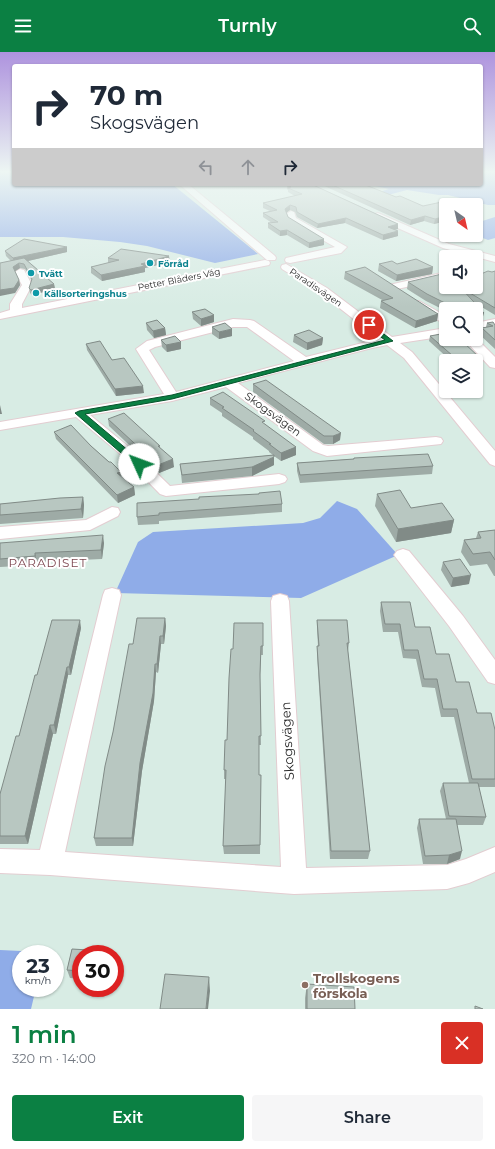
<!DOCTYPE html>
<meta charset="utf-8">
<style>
body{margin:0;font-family:Montserrat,sans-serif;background:#f6f6f7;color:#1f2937;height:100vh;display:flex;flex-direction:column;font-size:15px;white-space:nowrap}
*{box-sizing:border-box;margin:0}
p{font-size:13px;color:#747a83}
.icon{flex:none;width:22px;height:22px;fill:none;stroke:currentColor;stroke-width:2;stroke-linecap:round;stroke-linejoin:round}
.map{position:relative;height:957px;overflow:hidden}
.details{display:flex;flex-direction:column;background:#fff;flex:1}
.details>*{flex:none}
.guide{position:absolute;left:12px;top:12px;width:471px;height:122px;border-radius:4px;box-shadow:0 1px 3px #0004;background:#fff;color:#1f2937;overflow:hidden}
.needle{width:26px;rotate:146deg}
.buttons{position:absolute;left:439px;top:146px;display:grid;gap:8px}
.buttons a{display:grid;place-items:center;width:44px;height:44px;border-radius:4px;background:#fff;box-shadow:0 1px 3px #0004;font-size:20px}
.speed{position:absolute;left:12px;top:893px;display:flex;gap:8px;font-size:20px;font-weight:700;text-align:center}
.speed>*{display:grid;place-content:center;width:52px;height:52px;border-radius:50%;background:#fff;box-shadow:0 1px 3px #0004;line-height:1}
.speed small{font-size:10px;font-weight:400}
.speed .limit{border:6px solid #d22;background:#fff;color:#111}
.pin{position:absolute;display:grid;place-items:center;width:34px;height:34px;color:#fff;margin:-17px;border:2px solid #fff;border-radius:50%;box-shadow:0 1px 4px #0007}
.me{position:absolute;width:44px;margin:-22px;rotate:313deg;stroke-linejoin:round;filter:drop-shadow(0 0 3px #0008)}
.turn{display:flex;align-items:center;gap:14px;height:84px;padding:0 12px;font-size:18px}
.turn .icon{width:52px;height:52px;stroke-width:2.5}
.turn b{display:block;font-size:28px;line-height:34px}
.lanes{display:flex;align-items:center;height:38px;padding:0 12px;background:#0003;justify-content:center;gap:20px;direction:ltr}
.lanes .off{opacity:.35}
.round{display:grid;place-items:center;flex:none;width:42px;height:42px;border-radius:4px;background:#f6f6f7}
.headline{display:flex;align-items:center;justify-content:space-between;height:68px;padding:0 12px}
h1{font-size:24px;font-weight:600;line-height:30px;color:#0b8043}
.action{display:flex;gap:8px;margin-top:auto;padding:8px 12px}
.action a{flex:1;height:46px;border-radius:4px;background:#0b8043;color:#fff;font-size:16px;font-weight:600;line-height:46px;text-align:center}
.action a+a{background:#f6f6f7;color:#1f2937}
header{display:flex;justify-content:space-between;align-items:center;height:52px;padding:0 12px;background:#0b8043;color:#fff;font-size:18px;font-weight:600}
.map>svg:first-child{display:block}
.green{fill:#8face8}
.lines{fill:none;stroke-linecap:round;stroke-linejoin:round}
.minor-casing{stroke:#e3cdd1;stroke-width:2}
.minor{fill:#fff;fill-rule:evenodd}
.wall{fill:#9eaba6}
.shaded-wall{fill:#818b87}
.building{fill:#b8c7c1;stroke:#818b87}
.route{fill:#0b8043;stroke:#07532c}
.culture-dot{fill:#0f9aa8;stroke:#fff;stroke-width:1.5}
.education-dot{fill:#8d6e63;stroke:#fff;stroke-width:1.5}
.labels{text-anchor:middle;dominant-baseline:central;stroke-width:4;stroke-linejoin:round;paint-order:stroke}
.far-culture-label{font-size:9px;font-weight:bold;fill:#0d838f;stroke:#fff;text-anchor:start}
.far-street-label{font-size:9px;fill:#282828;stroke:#fff}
.street-label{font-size:11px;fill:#282828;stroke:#fff}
.neighbourhood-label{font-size:12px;letter-spacing:1px;fill:#7c454e;stroke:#fff}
.near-street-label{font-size:13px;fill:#282828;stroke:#fff}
.near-education-label{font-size:13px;font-weight:bold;fill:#785e54;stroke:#fff;text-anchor:start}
</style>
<header><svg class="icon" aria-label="menu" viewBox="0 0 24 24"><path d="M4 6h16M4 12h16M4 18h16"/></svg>Turnly<svg class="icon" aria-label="search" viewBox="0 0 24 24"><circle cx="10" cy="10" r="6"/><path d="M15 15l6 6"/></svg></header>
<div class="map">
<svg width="495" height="957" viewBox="0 0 495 957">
<rect width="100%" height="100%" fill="#d8ece4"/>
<path class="green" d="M0,121H14V132H172L258,202L215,211L147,194L120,190L63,185H0Z
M481,121H495V153H488L448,143H439L407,138L384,144L379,140L389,137L366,132H481Z
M495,165V186L488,188L475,183L476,171Z
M337,449L357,457L398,503L301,546L115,541L138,490L153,480L303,471L320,466Z
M0,898L43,900V902H21V936H36L31,957H0Z"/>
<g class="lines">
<g class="minor-casing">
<path id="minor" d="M179,132H188L275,204L276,206L275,208H267Z
M291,159L294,160L296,166L347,195L341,201L290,211L286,210L285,208L286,206L335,195L289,169L286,162Z
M378,161L449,192L495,204V210L443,196L375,166V162Z
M265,208L269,209L270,211L269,213L0,267V261L10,258V252L22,233L15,220L20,217L24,218L32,233L22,252V256Z
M286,212L327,236L392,285L446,276V284L400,291L412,300L495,399V414L490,412L404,306L387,293L372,296L238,331L323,393L328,394L436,385L441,386L443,389L441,392L327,404L313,399L226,335L172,349L90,363L135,400L170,434L279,422L285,424L287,427L285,430L279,432L166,444L160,442L125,406L76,365L0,378V370L164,342L136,297L147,289L233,267L250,268L254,269L306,305L379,287L319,240L282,217L281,215L282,213ZM233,275H247L294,309L176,340L149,298L155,295Z
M446,220V226L393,238L388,235L389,233Z
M419,249L446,264V273L415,254L413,252L415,250Z
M495,267V275L476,279V271Z
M476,286L495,305V316L490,315L464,287Z
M112,455L118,456L120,460L118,464L90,478L0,487V475L86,468Z
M403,497L409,499L463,564L495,608V632L488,630L449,574L397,507L394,503L397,499Z
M112,536L119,538L121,543L65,800L281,815L271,549L273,544L280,542L287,544L289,549L306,816L447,813L466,807L495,795V820L469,831L447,837L294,842L50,823L0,821V797L40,798L103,543L105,538Z"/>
</g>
<use href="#minor" class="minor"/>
</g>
<path class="wall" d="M283,132H311L398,172V177L394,178L398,184L383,188L345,171L317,176L297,165L295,160L290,158L286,160L288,165L324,193L309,196L287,183L280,184L268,176V171H272L263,165V161L270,159L263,156V151L295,144L288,140V138L287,137V134Z
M320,132H363L396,145L423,154L446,153V169L434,172L424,169L410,173Z
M67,195V200L28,209L54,232L55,237L32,243L30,241L29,236L32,229L25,217L20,216L15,219L19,228L20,233L15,241L11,209L6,204L5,199Z
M108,206L170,210L145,216V220L102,229L91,221V215L108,211Z
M379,212H397L433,215L432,222L396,229L378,219Z
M495,219V263L475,251L482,268L476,257H446V259L426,249L407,237L408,230L446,235L492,220Z
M345,220L438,262L437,269L415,276L380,256L381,249H384L344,227Z
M192,260L214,263V270L201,274L193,267Z
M146,271L165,276L166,283L154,286L147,278Z
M487,271L495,273V297L480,283L482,276L486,275Z
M212,275L232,284L219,287L212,282Z
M446,281V287H460L481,307L480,312L476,313V309H462L461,308L451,309L429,289L430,284Z
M294,283L323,286L322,293L307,298L293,290Z
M161,288L181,290V297L167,300L162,295Z
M86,292L112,308L144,341L116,344L87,298Z
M253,332L340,388L333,392H324L253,340Z
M210,346L265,373L296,395V403L281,409L274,404V413L252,424L182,431L180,412L273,403L269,400V399L253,387V385L222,364V361L210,353Z
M108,367L160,394V396L174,415L159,421L109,374Z
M54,380L91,394L121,420V425L134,435L135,443L118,451L56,387Z
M354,406L433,414L432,422L300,431L297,419V411L353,407Z
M377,442L411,456L454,468L451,481L396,490L375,454Z
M83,445L84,453L83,466L0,472V452Z
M137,451L282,452V460L159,469V472L138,473L137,465Z
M495,478V524H494L487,512L470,514L461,500L464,488L476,486L478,480Z
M0,491H104L102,507L37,510V513L0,515Z
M443,510L469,532L451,535L441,518Z
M381,550L415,575L456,630L477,661L495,678V735H479L486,765L483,773H457L460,807L447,812H423L417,776L419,767H446L440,739L443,731H469L454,665H441L435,636L422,635L416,607L403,606L398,580H383L380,559Z
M165,566L166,574L164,592H161L158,621L156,620L154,649L142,719L133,794H96L94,786L113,680L133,592Z
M317,568L349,591L348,599L370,799L368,807H330L317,603V594H318L317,576Z
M263,571V603H261L260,626L261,693H259V723H261L260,802H224L223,794L226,727H224V718L227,688L233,597Z
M81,576L71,623H68L56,682H53L28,792H0V742L19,684L37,623Z
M72,897L105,899L106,902H81V927L70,926L67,918Z
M307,932L355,957H305V946Z"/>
<path class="shaded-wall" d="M290,153V158L285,162V157Z
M425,164L424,169L410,173L411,168Z
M446,164V169L434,172L435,167Z
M346,166L345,171L317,176L318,172Z
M398,172V177L388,179V175Z
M287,178V183L280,184V179Z
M398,179V184L383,188V183Z
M324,187V193L309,196V191Z
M67,195V200L19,211L20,216L14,220L13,215L14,212L13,206Z
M169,204L170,210L145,216V220L102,229L101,223L141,212Z
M433,215L432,222L396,229L397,223Z
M19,228L20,233L15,241L0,244V238Z
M54,232L55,237L32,243L31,238Z
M484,261L482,268L476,270V263Z
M438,262L437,269L415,276L416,269Z
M214,263V270L201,274V267Z
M165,276L166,283L154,286L153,279Z
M232,277V284L219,287V280Z
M323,286L322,293L307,298V291Z
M181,290V297L167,300L166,293Z
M462,303L461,308L452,309L453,304Z
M481,307L480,312L476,313V309H468Z
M143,334L144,341L116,344L115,337Z
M0,353L2,362H0Z
M341,381L340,388L333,392V384Z
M296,395V403L281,409V401Z
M274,405V413L252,424V415Z
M173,407L174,415L159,421L158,413Z
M121,420L122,428L117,421Z
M134,435L135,443L118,451L117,443Z
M83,445L84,453L83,466L81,457Z
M454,468L451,481L396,490L398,477Z
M103,483L104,491L102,507L101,498Z
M35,501L37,510V513L35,504Z
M471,523L469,532L451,535L453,526Z
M165,566L166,574L164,592L163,584Z
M80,568L81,576L71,623L69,615Z
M160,584L161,592L158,621L157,612Z
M155,612L156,620L154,649L142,719L133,794L132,786L140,711Z
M67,615L68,623L56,682L54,673Z
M50,673L53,682L28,792L25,784Z
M462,799L460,807L447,812L449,803Z
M209,925L210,939L208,957H206Z"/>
<path class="building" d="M290,132H311L398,172L388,175L398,179L383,183L346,166L318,172L297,160L296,155L290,153L285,157L288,165L324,187L309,191L287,178L280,179L268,171L278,170L263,161L277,158L263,151L302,142L288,136L291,135L287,133Z
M330,132H363L396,145L400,144L423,154L451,148L465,153H446V164L435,167L425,164L411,168Z
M24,187L67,195L13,206L5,199Z
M121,197L169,204L141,212L145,214L101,223L91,215L119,208L108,206Z
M24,206L54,232L31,238L29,236L32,227L24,212L19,211L13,215L19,228L14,236L0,238V211Z
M416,207L433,215L397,223L379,212L392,209L397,212Z
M365,215L438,262L416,269L381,249L393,246L345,220Z
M488,219L492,220L495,219V256L460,235L484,261L476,263V265V257H457L427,242L408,230L446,221V235H476V224Z
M205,257L214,263L201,267L192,260Z
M157,268L165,276L153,279L146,271Z
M493,270L495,273V288L482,276L493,274L487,271Z
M225,271L232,277L219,280L212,275Z
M309,278L323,286L307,291L294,283Z
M446,281V287H460L481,307L468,309L462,303L453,304L430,284Z
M175,284L181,290L166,293L161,288Z
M100,289L112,308L124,306L143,334L115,337L86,292Z
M266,328L341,381L333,384H324L253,332Z
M223,340L265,369L262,370L296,395L281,401L269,392H271L253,379L254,378L222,356L224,355L210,346Z
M124,361L160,394H158L173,407L158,413L108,367Z
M71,373L91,394L109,410H111L121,420L117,421L134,435L117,443L54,380Z
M428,402L433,414L300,423L297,411L354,407V406Z
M274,403V405L252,415L182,423L180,412Z
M400,438L411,456L442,451L454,468L398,477L377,442Z
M280,439L282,452L159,461V463L137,465V451L199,447V445L259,442V441Z
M83,445L81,457L0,463V452L60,446Z
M495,478V508L490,500L473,502L464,488L481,486L478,480Z
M103,483L101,498L35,501V504L0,507V491Z
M460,507L471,523L453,526L443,510Z
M381,550H410L415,575H430L436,602H449L456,630H469L477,661H491L495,678V727H472L457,657H443L437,627H424L418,598H404L400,572H385Z
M137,566H165L163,584H160L157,612H155L153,641L140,711L132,786H94L105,714L113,680L129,592H133Z
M52,568H80L69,615H67L54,673H50L25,784H0V742L16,684H19L35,623H37Z
M317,568H347L349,591H347L370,799H331L317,594H319Z
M234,571H263V594H261L260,622L261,684H259V723H261L260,793L223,794L226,718H224L225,688H227L229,626L231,597H233Z
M443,731H478L486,765L449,764Z
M419,767H456L462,799L449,803L425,804Z
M72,897L105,899V902H81V919L67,918Z
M165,922L209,925L206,957H160Z
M307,932L354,935L355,957H307Z
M475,954L483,957H475Z"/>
<linearGradient id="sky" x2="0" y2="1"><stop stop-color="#ae93de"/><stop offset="0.47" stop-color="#edf6f3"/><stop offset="1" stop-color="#edf6f3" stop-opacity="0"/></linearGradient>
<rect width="495" height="255" fill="url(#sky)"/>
<path class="route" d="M367,272H371L393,289L172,347L85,362L142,410V414H136L75,361L79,359L172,343L385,288L367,275Z"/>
<g class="culture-dot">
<circle cx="150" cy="211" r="4"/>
<circle cx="31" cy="221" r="4"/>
<circle cx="36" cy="241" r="4"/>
</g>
<circle class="education-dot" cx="305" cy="933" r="4"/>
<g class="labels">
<g class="far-culture-label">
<text x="158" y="211">Förråd</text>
<text x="39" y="221">Tvätt</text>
<text x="44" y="241">Källsorteringshus</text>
</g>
<g class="far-street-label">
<text transform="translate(179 227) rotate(-11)">Petter Blåders Väg</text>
<text transform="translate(316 235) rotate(34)">Paradisvägen</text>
</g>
<g class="street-label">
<text transform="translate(273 362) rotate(36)">Skogsvägen</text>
</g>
<g class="neighbourhood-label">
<text x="48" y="510">PARADISET</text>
</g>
<g class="near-street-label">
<text transform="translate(287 689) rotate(-93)">Skogsvägen</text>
</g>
<g class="near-education-label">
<text x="313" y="926">Trollskogens<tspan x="313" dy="15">förskola</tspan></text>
</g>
</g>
</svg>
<div class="buttons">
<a><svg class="needle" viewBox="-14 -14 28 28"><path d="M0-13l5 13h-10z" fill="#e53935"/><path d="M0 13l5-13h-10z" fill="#747a83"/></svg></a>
<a><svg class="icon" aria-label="sound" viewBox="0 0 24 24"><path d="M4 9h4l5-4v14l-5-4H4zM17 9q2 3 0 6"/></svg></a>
<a><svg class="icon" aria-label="search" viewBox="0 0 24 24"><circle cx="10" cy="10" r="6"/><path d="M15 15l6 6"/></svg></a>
<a><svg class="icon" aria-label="layers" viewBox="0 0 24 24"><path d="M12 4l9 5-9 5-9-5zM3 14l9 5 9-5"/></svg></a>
</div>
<div class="speed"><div>23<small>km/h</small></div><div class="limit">30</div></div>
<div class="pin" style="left:369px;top:273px;background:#d93025"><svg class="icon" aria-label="arrive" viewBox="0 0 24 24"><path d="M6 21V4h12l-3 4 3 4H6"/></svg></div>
<svg class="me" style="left:139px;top:412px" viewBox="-20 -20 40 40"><circle r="19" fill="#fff"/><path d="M0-13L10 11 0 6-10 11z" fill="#0b8043"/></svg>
<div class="guide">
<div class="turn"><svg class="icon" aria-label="right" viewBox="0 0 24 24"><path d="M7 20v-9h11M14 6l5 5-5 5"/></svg><div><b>70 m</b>Skogsvägen</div></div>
<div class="lanes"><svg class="icon off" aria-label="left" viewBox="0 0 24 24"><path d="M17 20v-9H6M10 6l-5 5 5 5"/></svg><svg class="icon off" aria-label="ahead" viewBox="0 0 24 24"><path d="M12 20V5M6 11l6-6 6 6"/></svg><svg class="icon" aria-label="right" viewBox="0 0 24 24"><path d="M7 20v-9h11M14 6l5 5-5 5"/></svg></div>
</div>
</div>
<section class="details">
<div class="headline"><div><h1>1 min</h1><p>320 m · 14:00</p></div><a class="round" style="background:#d93025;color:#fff"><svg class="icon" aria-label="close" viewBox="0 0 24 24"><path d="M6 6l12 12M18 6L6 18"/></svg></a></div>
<div class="action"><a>Exit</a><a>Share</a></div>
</section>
